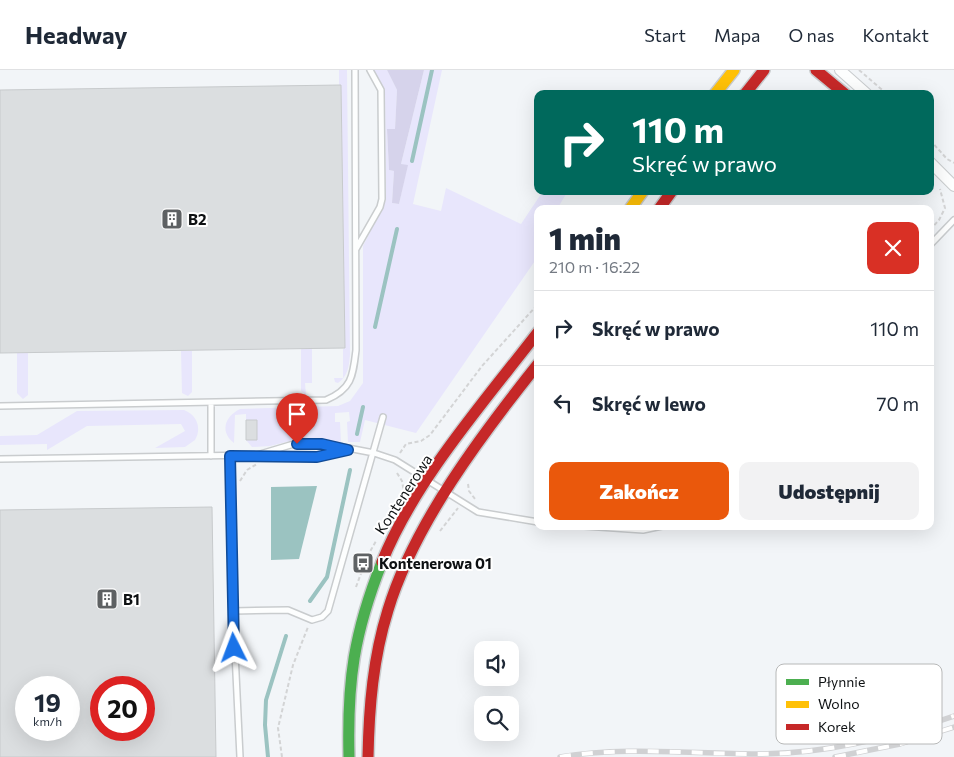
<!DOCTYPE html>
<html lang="pl">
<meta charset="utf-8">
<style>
body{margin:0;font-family:Commissioner,sans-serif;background:#f2f2f3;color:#1f2937;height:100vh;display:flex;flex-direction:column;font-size:19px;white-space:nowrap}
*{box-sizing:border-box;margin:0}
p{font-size:16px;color:#747a83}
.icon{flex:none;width:28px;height:28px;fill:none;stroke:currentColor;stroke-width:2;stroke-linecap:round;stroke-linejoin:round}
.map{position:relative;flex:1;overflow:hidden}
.side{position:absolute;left:534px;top:135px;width:400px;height:325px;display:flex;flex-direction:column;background:#fff;border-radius:10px;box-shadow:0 5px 20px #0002}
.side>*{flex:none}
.guide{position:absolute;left:534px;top:20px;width:400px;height:105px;border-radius:10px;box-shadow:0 5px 20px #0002;background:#00695c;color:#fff;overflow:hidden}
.fabs{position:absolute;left:474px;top:571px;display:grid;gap:10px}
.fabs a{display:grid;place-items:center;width:45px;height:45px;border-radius:10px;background:#fff;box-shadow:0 5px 20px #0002;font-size:25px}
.speed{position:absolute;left:15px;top:606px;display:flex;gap:10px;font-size:25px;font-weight:700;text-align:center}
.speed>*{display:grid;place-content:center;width:65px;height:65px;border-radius:50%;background:#fff;box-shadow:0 5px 20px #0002;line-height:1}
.speed small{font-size:12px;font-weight:400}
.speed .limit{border:8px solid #d22;background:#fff;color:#111}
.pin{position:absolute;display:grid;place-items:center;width:42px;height:42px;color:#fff;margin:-51px -21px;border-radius:50% 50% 50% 0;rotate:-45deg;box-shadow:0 0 5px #0007}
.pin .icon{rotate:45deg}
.me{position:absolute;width:55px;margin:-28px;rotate:357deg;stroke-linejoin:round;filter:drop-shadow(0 0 4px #0008)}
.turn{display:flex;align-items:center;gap:18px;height:105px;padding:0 15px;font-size:22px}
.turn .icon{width:65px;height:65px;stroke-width:2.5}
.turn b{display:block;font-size:35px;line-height:42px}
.round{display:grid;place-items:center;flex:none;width:52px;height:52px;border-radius:10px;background:#f2f2f3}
.headline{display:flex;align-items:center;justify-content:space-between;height:85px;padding:0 15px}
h1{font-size:30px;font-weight:800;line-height:38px}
.cta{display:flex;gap:10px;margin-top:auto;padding:10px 15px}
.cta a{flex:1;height:58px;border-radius:10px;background:#ea580c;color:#fff;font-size:20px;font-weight:800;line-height:58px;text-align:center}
.cta a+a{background:#f2f2f3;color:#1f2937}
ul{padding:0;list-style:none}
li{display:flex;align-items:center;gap:15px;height:75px;padding:0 15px;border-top:1px solid #e0e1e3}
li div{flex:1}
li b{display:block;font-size:19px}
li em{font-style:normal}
header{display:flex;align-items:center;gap:30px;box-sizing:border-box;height:70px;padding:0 25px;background:#fff;border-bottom:1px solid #e0e1e3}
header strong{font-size:24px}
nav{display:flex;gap:28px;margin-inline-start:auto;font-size:18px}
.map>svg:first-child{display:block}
.green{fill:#e8e6fc}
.forest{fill:#d6d3eb}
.water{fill:#9bc3c1}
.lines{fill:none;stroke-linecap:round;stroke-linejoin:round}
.stream{stroke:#9bc3c1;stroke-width:4}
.building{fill:#dbdee0;stroke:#c7cacc;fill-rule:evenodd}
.lane-casing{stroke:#c9ccce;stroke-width:8}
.street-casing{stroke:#c9ccce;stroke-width:12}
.fast-casing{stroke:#c9ccce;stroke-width:14}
.slow-casing{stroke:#c9ccce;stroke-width:14}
.jam-casing{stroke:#c9ccce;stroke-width:14}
.path{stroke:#d3d4d5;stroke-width:2;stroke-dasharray:4 2.5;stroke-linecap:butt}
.lane{stroke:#fdfefe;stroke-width:5}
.street{stroke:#fdfefe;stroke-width:10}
.fast{stroke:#4caf50;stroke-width:11}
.slow{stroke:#ffc107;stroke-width:11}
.jam{stroke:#c62828;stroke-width:11}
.rail-casing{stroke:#d0d1d3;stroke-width:5.5}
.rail{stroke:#fff;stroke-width:4;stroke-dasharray:11;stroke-linecap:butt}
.route-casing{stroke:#114b97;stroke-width:12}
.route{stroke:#1a73e8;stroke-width:9}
.labels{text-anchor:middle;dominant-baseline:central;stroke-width:4;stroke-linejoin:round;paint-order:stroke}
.poi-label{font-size:15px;font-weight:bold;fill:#0e1113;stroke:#fff;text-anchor:start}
.street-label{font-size:15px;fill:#0e1113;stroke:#fff}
.key{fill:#fff;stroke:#b7b8b8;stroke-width:1}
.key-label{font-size:14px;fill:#0e1113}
</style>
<header>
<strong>Headway</strong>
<nav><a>Start</a><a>Mapa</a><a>O nas</a><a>Kontakt</a></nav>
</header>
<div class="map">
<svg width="954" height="687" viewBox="0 0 954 687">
<rect width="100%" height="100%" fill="#f2f5f8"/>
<path class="green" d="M339,0H347L350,285C349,296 348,306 338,313L335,312L334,308H343V279L345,278L341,15H339Z
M374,0H387L397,20L395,60H387L389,100L394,101L392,133L399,134L407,96L401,94L424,0H442L413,134L441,141L446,118L521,154L543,121H568L557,139H538L537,188L416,363L365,350L360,372H348L347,352L350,351L349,342L335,343V352H340L341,373L298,369L270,376L252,377L246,370H257V350H246V344L235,345L234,373C220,362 224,347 240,339L338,336L350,331L363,313V176L386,130L385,21Z
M301,279H312V313H305L306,325L301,321Z
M181,281H192V322L188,326L182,323Z
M17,283H28V325L23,329L17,323Z
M184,340C197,345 202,358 195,370L185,377L155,378L185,361L181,354L87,356L47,380V374L0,375V366L37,365L77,341Z"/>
<path class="forest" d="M387,0H424L401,94L408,95L399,134L392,133L394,101L389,100L387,59H395L397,20Z"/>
<path class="water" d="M317,416L299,489L271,490V417Z"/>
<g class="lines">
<path class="stream" d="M412,91L432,0
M375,257L397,159
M357,364L363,337
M310,531L327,507L350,400
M268,687L265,655L266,630L286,566"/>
</g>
<path class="building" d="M341,15L345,278L0,283V20Z
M246,350H257V370H246Z
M212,437L216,687H0V440ZM26,618H69V660H26ZM101,618H144V660H101Z"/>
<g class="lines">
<g class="lane-casing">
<path id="lane" d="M930,175L954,150
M356,179L380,137L382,129L381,20L370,0
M211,333V386
M0,336L326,330C352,319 353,306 356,280L355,0
M257,385L297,373L327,374L374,383L395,390L478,442L538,452
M230,386L233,541L240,687
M0,389L257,385L317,387L348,380
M584,456L643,460L662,456
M233,541L288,540L312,550L322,547L328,541L383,347"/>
</g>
<g class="street-casing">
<path id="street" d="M840,0L867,24
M930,92L954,116"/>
</g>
<g class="fast-casing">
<path id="fast" d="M349,687C347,610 354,563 382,492"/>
</g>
<g class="slow-casing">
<path id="slow" d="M715,24L734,0
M630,139L643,121"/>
</g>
<g class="jam-casing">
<path id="jam" d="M816,0L845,24
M745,24L764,0
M659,139L672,121
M382,492C415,410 485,331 538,262
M368,687C369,637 373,588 388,540C414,454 482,364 538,294"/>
</g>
<path class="path" d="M859,0L887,24
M930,70L947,89L954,93
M930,160L939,150L945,138L940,119
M400,383L406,374L421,371L430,365L482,296L538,234
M397,403L402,411L404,422
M240,411L247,400L257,394
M468,414L469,421L475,429
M440,461L458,438
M356,517L367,487L376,471
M282,687L278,658L293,595L308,557"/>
<use href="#lane" class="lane"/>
<use href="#street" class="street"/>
<use href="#fast" class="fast"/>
<use href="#slow" class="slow"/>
<use href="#jam" class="jam"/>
<g class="rail-casing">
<path id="rail" d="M560,687C626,676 691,684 757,684C825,684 890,668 954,646
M835,687L900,674L954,657"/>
</g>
<use href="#rail" class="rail"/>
</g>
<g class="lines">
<g class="route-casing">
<path id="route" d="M234,578L230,386L317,387L348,380L322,374H297"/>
</g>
<use href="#route" class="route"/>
</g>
<defs>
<g id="building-square" transform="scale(1.125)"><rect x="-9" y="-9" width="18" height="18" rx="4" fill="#5e6163" stroke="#fff"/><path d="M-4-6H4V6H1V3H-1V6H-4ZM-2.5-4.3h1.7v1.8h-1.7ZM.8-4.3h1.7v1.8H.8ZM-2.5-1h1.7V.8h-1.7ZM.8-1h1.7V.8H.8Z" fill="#fff"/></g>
<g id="bus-square" transform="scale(1.125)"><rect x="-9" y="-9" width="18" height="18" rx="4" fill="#5e6163" stroke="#fff"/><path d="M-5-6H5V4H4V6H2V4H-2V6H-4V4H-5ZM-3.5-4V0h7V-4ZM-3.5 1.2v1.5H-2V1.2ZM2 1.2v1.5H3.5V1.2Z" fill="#fff"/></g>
</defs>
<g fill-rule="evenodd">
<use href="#building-square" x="172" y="149"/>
<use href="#bus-square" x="363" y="493"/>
<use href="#building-square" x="107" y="529"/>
</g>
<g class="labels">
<g class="poi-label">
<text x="188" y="149">B2</text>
<text x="379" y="493">Kontenerowa 01</text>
<text x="123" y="529">B1</text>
</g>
<g class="street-label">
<text transform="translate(403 424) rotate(-57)">Kontenerowa</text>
</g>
</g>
<rect x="776" y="594" width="166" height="80" rx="8" class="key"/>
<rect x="786" y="609" width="23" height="6" fill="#4caf50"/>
<rect x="786" y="631" width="23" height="7" fill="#ffc107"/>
<rect x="786" y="654" width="23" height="6" fill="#c62828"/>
<g class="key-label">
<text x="818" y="617">Płynnie</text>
<text x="818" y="639">Wolno</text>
<text x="818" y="662">Korek</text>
</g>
</svg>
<div class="fabs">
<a><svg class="icon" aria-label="sound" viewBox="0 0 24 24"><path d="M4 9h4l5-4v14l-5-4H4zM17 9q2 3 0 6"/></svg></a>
<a><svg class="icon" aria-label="search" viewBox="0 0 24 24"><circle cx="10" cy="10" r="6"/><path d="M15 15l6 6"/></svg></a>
</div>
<div class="speed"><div>19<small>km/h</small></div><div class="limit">20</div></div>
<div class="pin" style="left:297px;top:374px;background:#d93025"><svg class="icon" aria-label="arrive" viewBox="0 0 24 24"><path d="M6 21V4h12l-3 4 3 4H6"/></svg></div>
<svg class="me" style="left:234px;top:578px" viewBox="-20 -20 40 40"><path d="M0-17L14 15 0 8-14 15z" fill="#1a73e8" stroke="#fff" stroke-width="4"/></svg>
<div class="guide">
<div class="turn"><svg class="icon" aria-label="right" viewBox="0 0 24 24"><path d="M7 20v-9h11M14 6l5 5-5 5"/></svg><div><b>110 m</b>Skręć w prawo</div></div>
</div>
<section class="side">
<div class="headline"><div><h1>1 min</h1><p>210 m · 16:22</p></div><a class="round" style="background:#d93025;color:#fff"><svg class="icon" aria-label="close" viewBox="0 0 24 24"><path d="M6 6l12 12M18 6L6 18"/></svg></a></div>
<ul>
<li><svg class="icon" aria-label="right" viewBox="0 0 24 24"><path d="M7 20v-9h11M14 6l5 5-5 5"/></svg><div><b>Skręć w prawo</b></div><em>110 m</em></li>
<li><svg class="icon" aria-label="left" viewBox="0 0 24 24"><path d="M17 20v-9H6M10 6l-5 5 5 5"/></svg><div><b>Skręć w lewo</b></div><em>70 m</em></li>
</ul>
<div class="cta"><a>Zakończ</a><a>Udostępnij</a></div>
</section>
</div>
